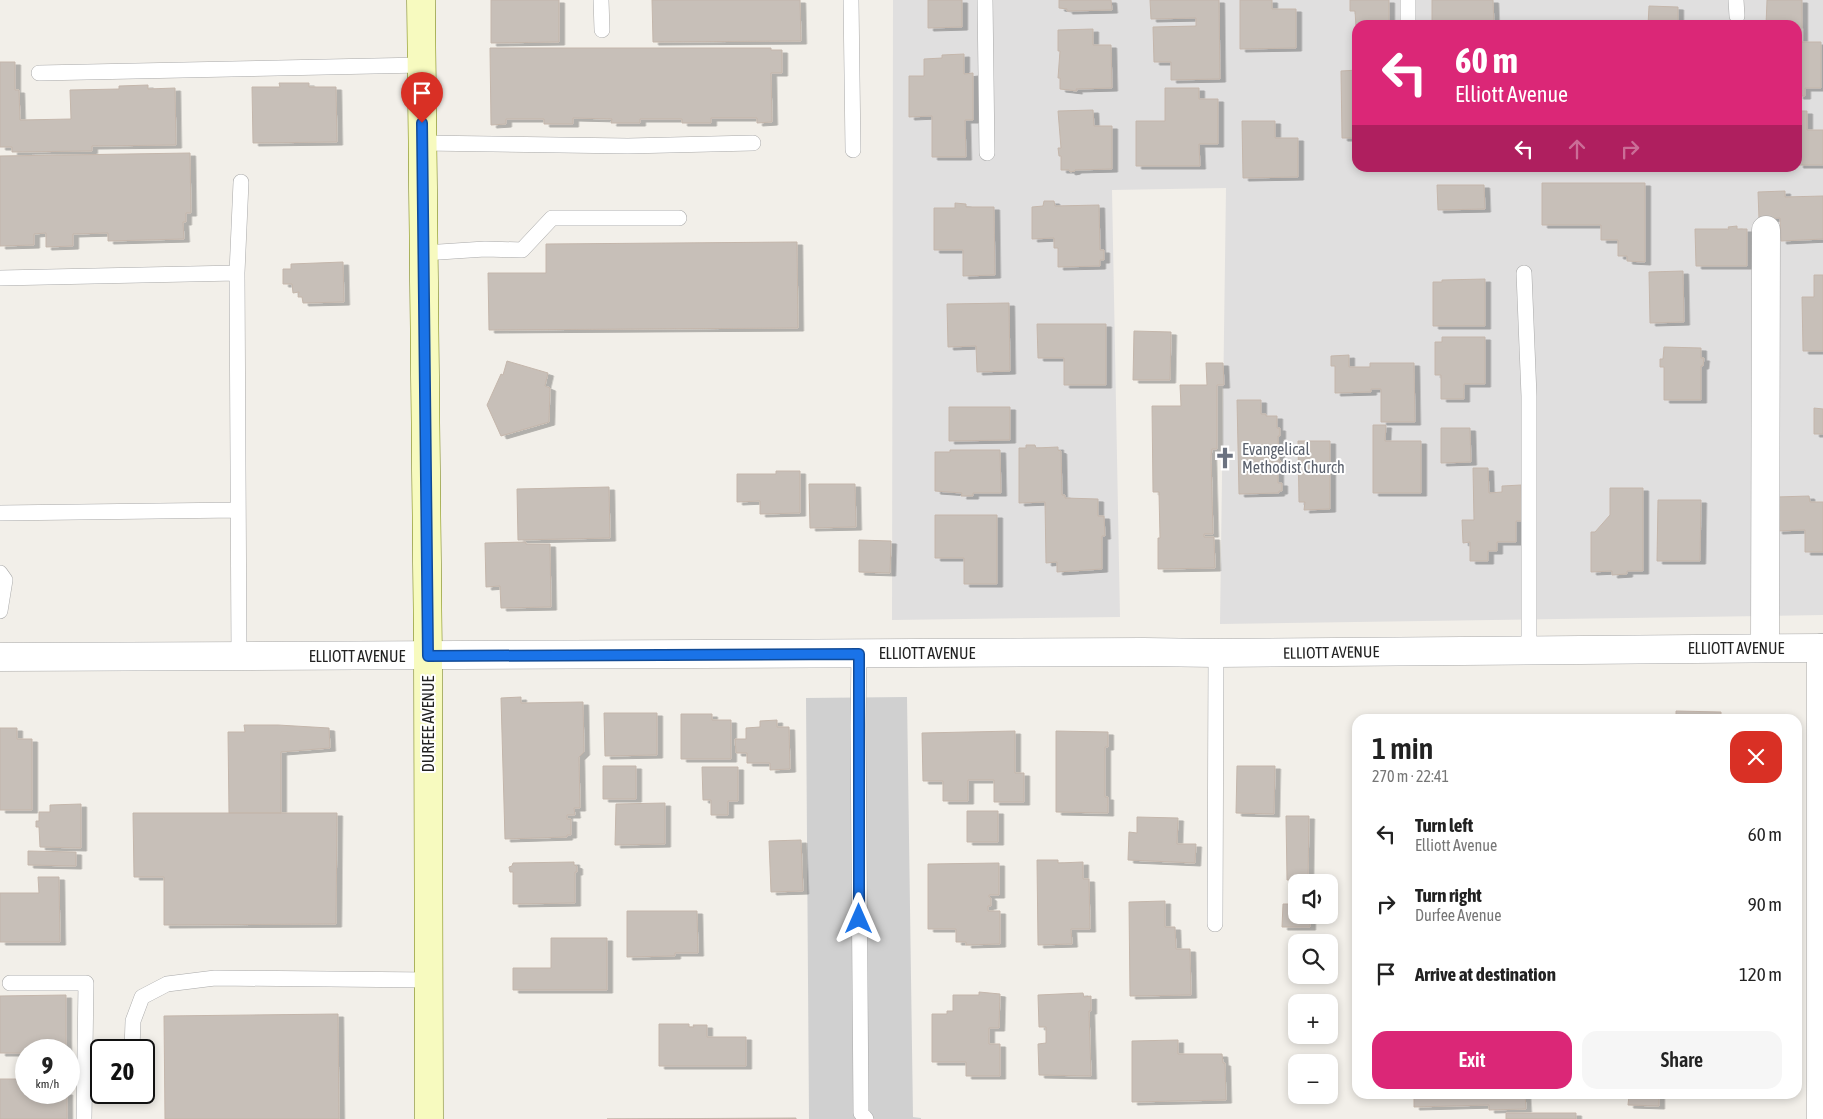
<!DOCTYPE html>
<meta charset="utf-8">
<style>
body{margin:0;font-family:"Asap Condensed",sans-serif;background:#f6f6f6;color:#222;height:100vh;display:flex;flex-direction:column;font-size:19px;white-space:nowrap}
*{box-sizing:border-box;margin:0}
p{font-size:16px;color:#767676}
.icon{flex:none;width:28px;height:28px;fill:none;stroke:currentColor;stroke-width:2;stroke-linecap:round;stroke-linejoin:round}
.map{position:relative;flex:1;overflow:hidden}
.drawer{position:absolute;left:1352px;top:714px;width:450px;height:385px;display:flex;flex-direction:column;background:#fff;border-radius:15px;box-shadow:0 2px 8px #0003}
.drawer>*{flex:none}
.guide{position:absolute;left:1352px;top:20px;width:450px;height:152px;border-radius:15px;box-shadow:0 2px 8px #0003;background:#db2777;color:#fff;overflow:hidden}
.fabs{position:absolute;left:1288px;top:874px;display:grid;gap:10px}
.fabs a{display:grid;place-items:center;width:50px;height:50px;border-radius:10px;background:#fff;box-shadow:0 2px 8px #0003;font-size:25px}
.speed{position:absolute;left:15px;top:1039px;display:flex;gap:10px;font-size:25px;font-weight:700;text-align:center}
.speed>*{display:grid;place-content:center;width:65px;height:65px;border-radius:50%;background:#fff;box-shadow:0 2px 8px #0003;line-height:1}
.speed small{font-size:12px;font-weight:400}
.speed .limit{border:2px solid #111;border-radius:8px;background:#fff;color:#111}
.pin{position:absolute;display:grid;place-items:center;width:42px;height:42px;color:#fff;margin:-51px -21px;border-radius:50% 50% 50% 0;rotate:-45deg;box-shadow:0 0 5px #0007}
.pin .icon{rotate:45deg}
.me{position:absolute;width:55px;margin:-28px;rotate:0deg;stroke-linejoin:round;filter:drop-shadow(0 0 4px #0008)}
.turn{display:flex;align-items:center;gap:18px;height:105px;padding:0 20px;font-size:22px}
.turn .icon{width:65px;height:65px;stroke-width:2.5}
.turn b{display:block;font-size:35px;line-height:42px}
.lanes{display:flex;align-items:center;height:48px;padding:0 20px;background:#0003;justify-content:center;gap:25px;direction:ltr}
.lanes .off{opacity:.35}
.round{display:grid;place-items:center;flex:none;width:52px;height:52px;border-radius:15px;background:#f6f6f6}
.summary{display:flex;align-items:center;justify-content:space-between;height:85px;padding:0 20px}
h1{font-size:30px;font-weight:600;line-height:38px}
.primary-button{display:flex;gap:10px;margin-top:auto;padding:10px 20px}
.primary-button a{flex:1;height:58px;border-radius:15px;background:#db2777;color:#fff;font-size:20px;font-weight:600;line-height:58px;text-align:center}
.primary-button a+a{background:#f6f6f6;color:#222}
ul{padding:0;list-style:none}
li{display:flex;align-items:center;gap:15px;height:70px;padding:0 20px}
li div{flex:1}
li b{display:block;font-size:19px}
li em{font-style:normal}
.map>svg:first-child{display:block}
.residential{fill:#e0dfdf;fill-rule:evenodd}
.religious{fill:#d0d0d0}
.building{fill:#c7bfb8;stroke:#c4b6ab;filter:url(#shadow)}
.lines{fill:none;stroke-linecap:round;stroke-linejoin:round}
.service-casing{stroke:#a9a9a9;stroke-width:16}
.minor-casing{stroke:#a9a9a9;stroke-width:29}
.tertiary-casing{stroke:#a9a9a9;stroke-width:29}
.secondary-casing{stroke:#707d05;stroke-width:29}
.service{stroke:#fff;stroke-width:15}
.minor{stroke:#fff;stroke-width:28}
.tertiary{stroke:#fff;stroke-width:28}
.secondary{stroke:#f7fabf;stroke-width:28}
.route-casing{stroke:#114b97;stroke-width:12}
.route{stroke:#1a73e8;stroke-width:9}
.labels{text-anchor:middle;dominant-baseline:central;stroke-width:4;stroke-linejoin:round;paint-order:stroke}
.worship-label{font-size:16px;fill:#5b616d;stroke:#fff;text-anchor:start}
.street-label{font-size:16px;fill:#222;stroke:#fff}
</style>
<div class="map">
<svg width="1823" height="1119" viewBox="0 0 1823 1119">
<defs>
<filter id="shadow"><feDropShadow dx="5.5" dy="3" stdDeviation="0" flood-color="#0004"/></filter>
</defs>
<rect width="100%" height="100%" fill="#f2efe9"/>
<path class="residential" d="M893,0H1823V615L1220,624L1226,188L1112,190L1120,617L892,620ZM1358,25H1798V168H1358Z"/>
<path class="religious" d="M907,697L913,1117L921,1118V1119H809L806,698Z"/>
<path class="building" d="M491,0H559V42L491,43Z
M652,0H800L801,41L653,42Z
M928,0H962V27L928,28Z
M1059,0H1111L1112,10L1067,11V9L1059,8Z
M1150,0H1219L1220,79L1171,80V62H1154L1153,27L1196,26V18L1151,19Z
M1240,0H1272V9H1296V48L1240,49Z
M1350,0H1389V25H1358V27H1356L1355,11H1350Z
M1432,0H1493L1494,25H1432Z
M1767,0H1802V42H1821V88H1805V96H1798V25H1766Z
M1649,6L1678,7V25H1648Z
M1093,29V45H1111L1112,88L1076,89L1077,91L1060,89V78H1058L1060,51H1058V30Z
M490,48H771V50H782V73H771L772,122L757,123V118H711V123H682V119H640V123H611L612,119L573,118V124H544V119H506V124L491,125Z
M964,54V74L973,73V120H965L966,157H932V116L909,117V76H924V59L942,58V55Z
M0,62H15V90H19L20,120L71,119L70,90L119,89V86L148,85V89L175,88L176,145L92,146V151L12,152V147H0Z
M1358,70V165H1357V149H1353V138H1342L1341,71Z
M279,83H309V87H336L337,142L253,143L252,87H280Z
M1165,88H1199V99H1218V144H1199L1200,166H1136V121H1165Z
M1093,110L1094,126H1112V169L1075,170V171L1070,172L1069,170H1061V156H1059L1058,148H1061L1058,111Z
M1798,111H1807V130H1823V165H1798Z
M1242,121H1275V138H1298V177L1243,178Z
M190,153L191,213H186V222H183L184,239L108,241V233L73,234V246L46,247V233L34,234V245L0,246V156Z
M1542,183H1645V262L1627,261V256H1618V240H1601V225H1542Z
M1437,185H1484L1485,209L1438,210Z
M1785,191V197L1823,196V239L1781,241L1780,218L1759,219L1758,192Z
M1044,201H1054L1055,206L1099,205L1100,250H1104V260H1100V266L1058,267V248H1054V238L1032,239V207L1043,206Z
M955,203L966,204V207H994L995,275L963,276V250H934V208H955Z
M1737,226V229H1747V266H1696L1695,229H1729L1728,227Z
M797,242L798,328L489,330L488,273H546V244Z
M343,262L344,302L303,303L302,297H298L299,292L293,293L292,284H283V269H291V264Z
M1683,271L1684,322L1650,323L1649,272Z
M1814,275H1823V351H1803L1802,297H1814Z
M1485,279V326H1433V282H1442V280Z
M1009,303L1010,371L977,372L976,346L948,347L947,304Z
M1037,324H1106V385H1064V358H1038Z
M1134,331L1171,332L1170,380H1133Z
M1442,337H1485V384H1464V399H1441V375H1435V342H1442Z
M1664,347L1701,348V358H1704L1703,366H1701V400H1664V367H1660V359H1663Z
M1349,355V367H1370V363H1414L1415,422H1381V389H1371V392L1335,393V366H1331V356Z
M507,361L548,373L545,386L550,388L549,422L501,436L487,405L501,374L503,375Z
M1206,363H1223L1224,385H1217V449H1212L1211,457L1213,534H1204V537H1214L1215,568L1158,569V538H1160L1159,492H1153L1152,406H1181L1180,385H1207Z
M1237,400H1261V414H1266V416H1277V428H1280V436H1278L1279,461H1281V469L1278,470V483H1282V491H1279V493L1239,494Z
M949,407H1010V440L949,441Z
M1814,408L1823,409V434H1814Z
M1373,425H1386L1385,441H1421V493H1373Z
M1441,428H1470L1471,462L1441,463Z
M1298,441H1330V509L1304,510L1305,502H1299Z
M1026,445H1035L1036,448L1058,447V450L1061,451L1062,495H1065V498L1098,499V516H1104L1105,536H1102V569L1057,572V562L1046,563L1045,502L1019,503V448H1026Z
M950,450H1000L1001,493H973V496H961L962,493L935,491V452H950Z
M1473,468H1488L1489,493L1502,492V486L1521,485L1522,521H1516V542H1497V551H1488V561H1470V542L1463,543L1462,520H1474Z
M776,471H800V513L760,514V501L737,502V474H776Z
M809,484H855L856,527L810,528Z
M609,487L610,538L518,540L517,489Z
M1610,488H1643V571H1627V574L1612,575V571L1591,572V532H1595L1610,515Z
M1809,496L1810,502H1823V552H1805V530L1777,531L1776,497Z
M1658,500H1701L1700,561H1657Z
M935,515H997V584H964V558H935Z
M859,540L891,541L890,573L859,572Z
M526,542V544H550L551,607L501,608L500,586L486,587L485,543Z
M521,697V703L583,702L584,752L579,757L580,808H574L575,815H567V819H571V835H567V837L505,839L501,698Z
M1676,711L1721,712V717H1736V719H1680L1676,718Z
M604,713H657V755L605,756Z
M681,714H712V720H731V759H681Z
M777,720V727H789L790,769L770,770V763H747V753H736L735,739H746V728L760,727V721Z
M244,725H278L329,728L330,748L281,752V813H229L228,732H245Z
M0,728H17V739H32V810H0Z
M1015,731V773H1024V802H994V780H968V801H943V781H923L922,733Z
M1056,731L1108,732V747H1105V797H1108V813L1056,812Z
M603,766H636V799H603Z
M1237,766H1275L1274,814L1236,813Z
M702,767H738V801H728V815H711V800H703Z
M665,803V844L615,845L616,804Z
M81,804V848L40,847L39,827H36V821H39V812H50V805Z
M967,811H998V842H967Z
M133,813H337L336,924L164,925V877H134Z
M1286,816H1309L1308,880H1287Z
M1137,817L1178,818L1177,844H1196L1195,863L1128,860L1129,832L1137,833Z
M801,840L803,891L771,892L769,841Z
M28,851L76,852V866L28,865Z
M1037,860H1058V863L1083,862V879H1089L1090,929H1071L1072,944L1038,945Z
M574,862V865L577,866V872H575V903L513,904V872H510L509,867L512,866L513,863Z
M999,863V895H989V897L991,898V906H988V911H1000V944L966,945V942H956V929H928V864Z
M38,877H59L60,942H0V893H39Z
M1165,901V927H1175L1176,949H1190L1191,995L1130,996L1129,902Z
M1283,904H1296V915H1313V920H1310V927H1282Z
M627,911H697L698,953H675V956L627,957Z
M551,938H607V990H513V968H551Z
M979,992L1000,994L999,1028H989V1044H1000V1076H966V1062H932V1014H947V1011H953V995H979Z
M1083,993L1084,997L1091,996V1011H1089L1091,1076L1039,1075L1038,1044L1046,1043V1027H1039L1038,995Z
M66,995V1050H26V1053H0V996Z
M338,1014L339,1119H165L164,1016Z
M659,1024H689V1027H694L693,1025H707V1037H746V1066H659Z
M1178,1040V1054H1222L1223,1063H1225L1226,1100L1132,1102V1041Z
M0,1079H26V1092H67V1119H0Z
M1414,1094H1525L1526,1109L1489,1110V1105L1414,1107Z
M1619,1094H1692V1095H1659V1106L1628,1105L1629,1095H1619Z
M1506,1113H1576V1119H1506Z
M796,1118V1119H607Z"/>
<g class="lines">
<g class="service-casing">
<path id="service" d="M601,0L602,30
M851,0L853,150
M985,0L987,153
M1408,0V25
M1736,0L1737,16
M39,73L422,65
M423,143L628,146L753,143
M424,253L485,249L522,250L552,218H679
M1524,273L1529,396V650
M0,278L237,273
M0,513L238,510
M0,573L5,580L0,611
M859,653L858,725L861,1113L866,1119
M239,656L237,273L241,182
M1215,924L1216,653
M10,983H86L84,1119
M132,1050L133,1021L142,997L167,984L215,978L429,980"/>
</g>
<g class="minor-casing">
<path id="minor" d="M1765,648L1766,230
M1821,648V1119"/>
</g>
<g class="tertiary-casing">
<path id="tertiary" d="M0,657L1144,652L1216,653L1823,648"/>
</g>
<g class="secondary-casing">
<path id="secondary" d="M421,0L428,656L429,1119"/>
</g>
<use href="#service" class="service"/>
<use href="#minor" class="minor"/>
<use href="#tertiary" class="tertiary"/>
<use href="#secondary" class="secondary"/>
</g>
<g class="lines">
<g class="route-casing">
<path id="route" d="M422,123L428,656L859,654V919"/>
</g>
<use href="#route" class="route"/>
</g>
<defs>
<g id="church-bare" transform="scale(1.725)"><path d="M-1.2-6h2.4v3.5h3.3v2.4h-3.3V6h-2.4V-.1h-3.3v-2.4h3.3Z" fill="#6b7280" stroke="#fff" stroke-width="2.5" paint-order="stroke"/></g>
</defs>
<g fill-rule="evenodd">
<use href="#church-bare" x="1225" y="458"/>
</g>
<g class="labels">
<g class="worship-label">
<text x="1242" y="449">Evangelical<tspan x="1242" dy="18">Methodist Church</tspan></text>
</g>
<g class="street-label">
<text x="1736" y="648">ELLIOTT AVENUE</text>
<text transform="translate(1331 652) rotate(-1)">ELLIOTT AVENUE</text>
<text x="927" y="653">ELLIOTT AVENUE</text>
<text x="357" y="656">ELLIOTT AVENUE</text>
<text transform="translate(428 724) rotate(-90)">DURFEE AVENUE</text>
</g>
</g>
</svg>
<div class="fabs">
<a><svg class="icon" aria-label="sound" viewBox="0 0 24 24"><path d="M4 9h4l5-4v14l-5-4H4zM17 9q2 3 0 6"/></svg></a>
<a><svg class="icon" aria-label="search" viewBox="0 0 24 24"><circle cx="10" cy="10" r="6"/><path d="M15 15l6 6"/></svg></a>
<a>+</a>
<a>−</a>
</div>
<div class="speed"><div>9<small>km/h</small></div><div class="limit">20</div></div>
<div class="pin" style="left:422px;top:123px;background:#d93025"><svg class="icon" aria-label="arrive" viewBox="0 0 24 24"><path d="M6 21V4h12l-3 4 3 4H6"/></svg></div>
<svg class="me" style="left:859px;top:919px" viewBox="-20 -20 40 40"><path d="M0-17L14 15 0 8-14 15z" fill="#1a73e8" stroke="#fff" stroke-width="4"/></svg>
<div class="guide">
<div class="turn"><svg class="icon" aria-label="left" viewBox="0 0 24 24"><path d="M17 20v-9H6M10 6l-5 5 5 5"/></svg><div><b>60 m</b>Elliott Avenue</div></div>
<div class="lanes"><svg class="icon" aria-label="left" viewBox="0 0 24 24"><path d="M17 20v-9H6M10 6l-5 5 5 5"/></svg><svg class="icon off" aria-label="ahead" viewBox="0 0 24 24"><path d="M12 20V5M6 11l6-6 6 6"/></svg><svg class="icon off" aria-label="right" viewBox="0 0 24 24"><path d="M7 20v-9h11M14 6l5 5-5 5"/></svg></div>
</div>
<section class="drawer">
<div class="summary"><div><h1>1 min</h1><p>270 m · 22:41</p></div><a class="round" style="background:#d93025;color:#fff"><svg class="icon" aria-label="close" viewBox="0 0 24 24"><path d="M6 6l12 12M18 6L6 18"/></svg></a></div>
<ul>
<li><svg class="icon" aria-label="left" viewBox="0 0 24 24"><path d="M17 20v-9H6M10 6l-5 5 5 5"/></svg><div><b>Turn left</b><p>Elliott Avenue</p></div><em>60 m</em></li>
<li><svg class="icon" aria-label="right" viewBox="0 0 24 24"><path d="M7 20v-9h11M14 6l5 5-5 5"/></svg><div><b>Turn right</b><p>Durfee Avenue</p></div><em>90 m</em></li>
<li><svg class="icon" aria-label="arrive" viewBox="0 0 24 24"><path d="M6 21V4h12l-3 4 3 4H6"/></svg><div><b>Arrive at destination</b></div><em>120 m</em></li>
</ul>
<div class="primary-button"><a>Exit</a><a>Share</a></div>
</section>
</div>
